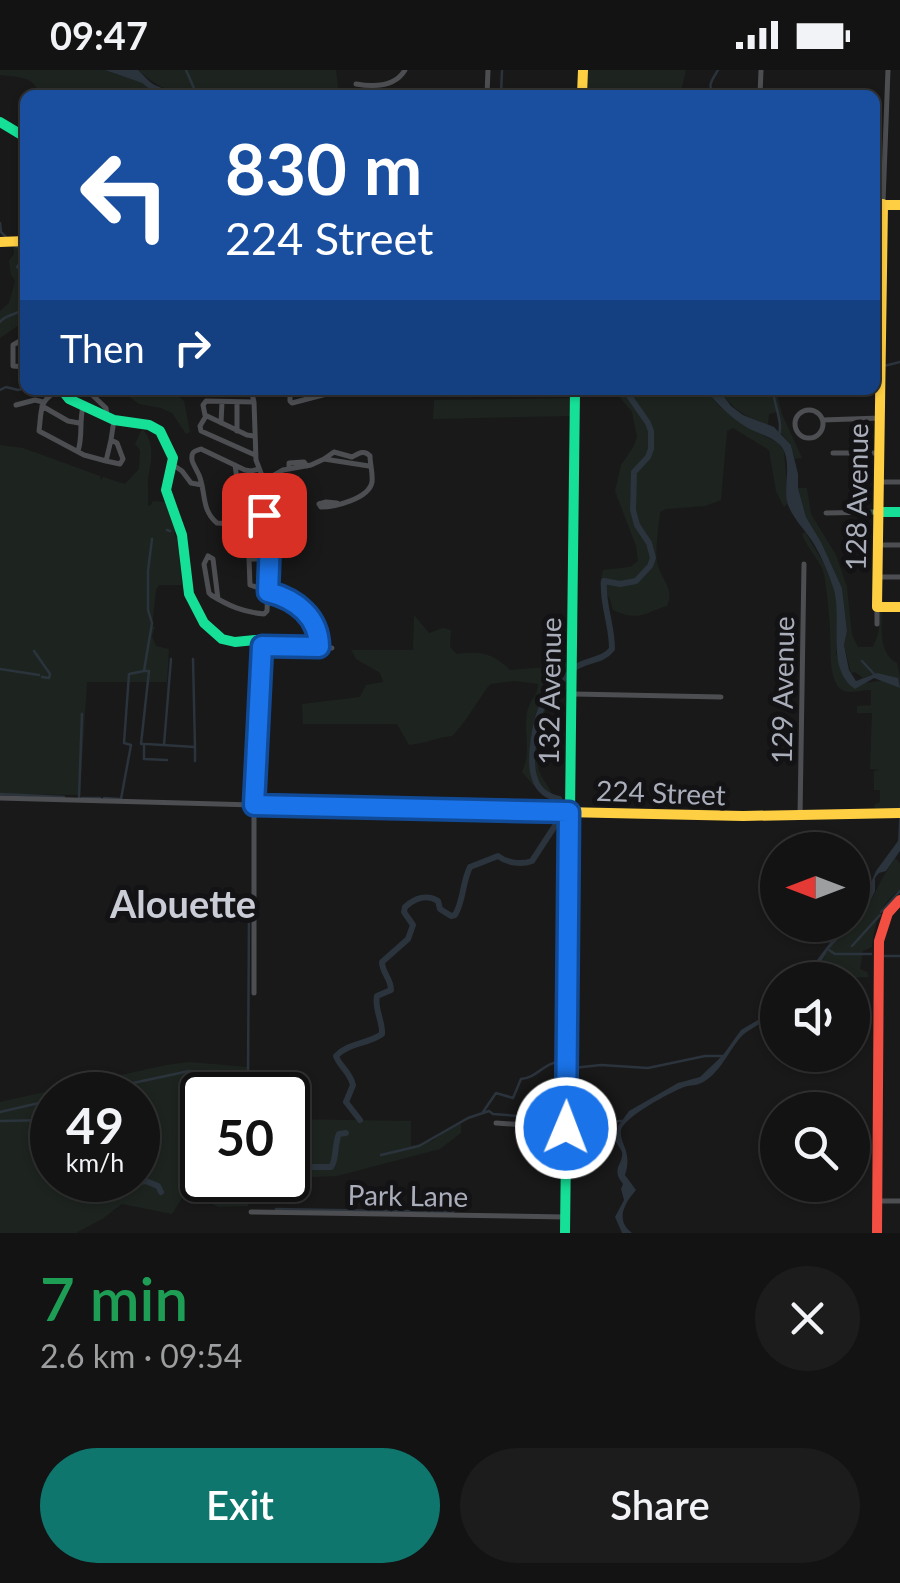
<!DOCTYPE html>
<meta charset="utf-8">
<style>
body{margin:0;font-family:Lato,sans-serif;background:#1c1c1c;color:#f1f3f6;height:100vh;display:flex;flex-direction:column;font-size:38px;white-space:nowrap}
*{box-sizing:border-box;margin:0}
p{font-size:32px;color:#9d9ea0}
.icon{flex:none;width:55px;height:55px;fill:none;stroke:currentColor;stroke-width:2;stroke-linecap:round;stroke-linejoin:round}
.map{position:relative;height:1163px;overflow:hidden}
.details{display:flex;flex-direction:column;background:#131313;flex:1}
.details>*{flex:none}
.top-card{position:absolute;left:20px;top:20px;width:860px;height:305px;border-radius:15px;box-shadow:0 2px 8px #0004,0 0 0 2px #323233;background:#1a4fa0;color:#fff;overflow:hidden}
.needle{width:65px;rotate:270deg}
.controls{position:absolute;left:760px;top:762px;display:grid;gap:20px}
.controls a{display:grid;place-items:center;width:110px;height:110px;border-radius:50%;background:#131313;box-shadow:0 2px 8px #0004,0 0 0 2px #323233;font-size:50px}
.speed{position:absolute;left:30px;top:1002px;display:flex;gap:20px;font-size:50px;font-weight:700;text-align:center}
.speed>*{display:grid;place-content:center;width:130px;height:130px;border-radius:50%;background:#131313;box-shadow:0 2px 8px #0004,0 0 0 2px #323233;line-height:1}
.speed small{font-size:25px;font-weight:400}
.speed .limit{border:5px solid #111;border-radius:15px;background:#fff;color:#111}
.pin{position:absolute;display:grid;place-items:center;width:85px;height:85px;color:#fff;margin:-42px;border-radius:20px;box-shadow:0 5px 15px #0006}
.me{position:absolute;width:110px;margin:-55px;rotate:1deg;stroke-linejoin:round;filter:drop-shadow(0 0 8px #0008)}
.turn{display:flex;align-items:center;gap:35px;height:210px;padding:0 40px;font-size:45px}
.turn .icon{width:130px;height:130px;stroke-width:2.5}
.turn b{display:block;font-size:70px;line-height:85px}
.then{display:flex;align-items:center;height:95px;padding:0 40px;background:#0003;gap:20px;font-size:38px}
.round{display:grid;place-items:center;flex:none;width:105px;height:105px;border-radius:52px;background:#1c1c1c}
.head{display:flex;align-items:center;justify-content:space-between;height:170px;padding:0 40px}
h1{font-size:60px;font-weight:600;line-height:75px;color:#1e9e55}
.action{display:flex;gap:20px;margin-top:auto;padding:20px 40px}
.action a{flex:1;height:115px;border-radius:60px;background:#0f766e;color:#fff;font-size:40px;font-weight:600;line-height:115px;text-align:center}
.action a+a{background:#1c1c1c;color:#f1f3f6}
.status{display:flex;justify-content:space-between;align-items:center;height:70px;padding:0 50px;background:#131313;direction:ltr}
.status svg{height:28px;fill:currentColor}
.map>svg:first-child{display:block}
.green{fill:#1d241f;fill-rule:evenodd}
.water{fill:#2b333c}
.lines{fill:none;stroke-linecap:round;stroke-linejoin:round}
.stream{stroke:#2b333c;stroke-width:2.5}
.river{stroke:#2b333c;stroke-width:6}
.street{stroke:#4d4e52;stroke-width:5}
.fast{stroke:#16e098;stroke-width:10}
.slow{stroke:#ffcf43;stroke-width:10}
.jam{stroke:#f24e42;stroke-width:10}
.route-casing{stroke:#114b97;stroke-width:25}
.route{stroke:#1a73e8;stroke-width:18}
.labels{text-anchor:middle;dominant-baseline:central;stroke-width:10;stroke-linejoin:round;paint-order:stroke}
.street-label{font-size:28px;fill:#aaaeba;stroke:#131315}
.district-label{font-size:38px;font-weight:bold;fill:#cbcdd6;stroke:#131315}
</style>
<div class="status"><b>09:47</b><svg viewBox="0 0 49 12"><path d="M0 12V9h3v3zM5 12V6h3v6zM10 12V3h3v9zM15 12V0h3v12zM26 1h20v11H26zM47 4h2v5h-2z"/></svg></div>
<div class="map">
<svg width="900" height="1163" viewBox="0 0 900 1163">
<rect width="100%" height="100%" fill="#191919"/>
<path class="green" d="M0,0H105L142,13L157,25H38C37,6 16,7 0,5Z
M138,0H336L339,25H237C214,15 202,26 181,23C162,20 151,11 138,0Z
M586,0H686L680,25H585Z
M13,173H25V251L0,268V241L9,233L15,211L11,205L9,191L14,184Z
M114,320H129L144,327H179L184,331L190,362L186,364L172,343L161,338L139,334L125,324L122,326Z
M614,320H706L719,336L745,356L778,373L784,381L788,425L787,434L784,437L776,421L769,380L733,358L727,361L721,430L705,436L666,439L660,442C659,459 653,484 659,499C665,514 674,520 667,536C643,543 640,552 613,540L610,529L600,514L603,500L630,497L638,491L636,476L615,421L621,395L634,376L637,367L632,342Z
M719,320H776L782,344L802,388L795,389L791,375L778,360L780,349L777,342L769,344L768,355C744,346 735,341 719,320Z
M571,328V346L433,349L434,330Z
M142,359C156,373 151,391 148,409C147,418 149,426 148,435L150,436L153,431L166,432L176,461L174,464L177,469L182,515H159L156,520L152,556L155,557L152,566L156,576L169,579L167,612H87L80,725L0,724V375L23,378L100,406L101,410L103,407L125,414L139,399L140,380L135,374Z
M798,418H807L811,444L836,485L847,517L852,565L858,577H873C881,559 879,558 879,540L882,539C882,558 878,583 897,593L900,606V739L875,738L874,735L880,732V720H874V701L880,700L870,699L872,643H857V636L871,635V620C859,619 843,628 836,613C829,600 831,574 830,559C829,540 827,522 824,504C821,491 807,479 802,464L805,462L824,494L835,520L838,534L836,583L845,609L864,613L880,611L881,607L877,603L863,608L855,602L851,603L844,575L847,561L842,518L821,472L806,447Z
M414,545L429,563L443,558L451,560L450,577L457,584C481,581 492,583 510,600L550,597L572,590L571,616C567,619 561,621 557,624C540,638 532,683 540,703C543,711 549,716 552,724L533,715L522,702C533,680 521,656 529,636C533,626 538,625 538,614L515,611L490,614C477,631 467,651 452,666C437,667 425,674 409,675L397,654H303L302,634L360,627L366,615L383,612L380,603L356,589L351,580H413Z
M895,788L900,793V820C879,834 875,853 872,877L863,881L860,899L867,902L869,907L825,909L816,902L828,880L867,838L882,809Z
M189,992L249,997V1025H202V1110H248V1136L219,1137L185,1123L172,1144L122,1134L102,1149L76,1163H0V1032L166,995ZM52,1025H138V1110H52Z
M288,1049L411,1051V1076L432,1071L459,1052H461V1063L440,1079L337,1106L313,1107L288,1098Z"/>
<path class="water" d="M105,0H138C144,5 149,13 157,16C185,29 211,14 237,25H157L142,13Z
M706,320H719L731,336L743,345L774,357L791,375L798,404V418L806,447L821,472L842,518L847,561L844,575L849,600L856,611L877,603L898,608L900,618L874,608L855,619C824,598 844,548 833,517C828,502 822,488 814,474C806,461 794,450 788,435C782,419 794,390 780,375C771,366 756,363 746,357C730,347 717,334 706,320Z
M900,729V781L886,801L879,803L875,808V821L867,838L828,880L810,910H802L841,858L844,855H852L853,846L861,835L876,801L898,771Z
M777,933V942C766,952 749,958 740,968C728,982 718,1007 699,1014C694,1016 689,1015 684,1017C671,1022 624,1047 621,1060C619,1074 633,1081 625,1105L636,1120C624,1134 615,1150 632,1163H622L615,1147L624,1130L621,1119L623,1114C610,1098 624,1094 622,1082C622,1081 616,1072 615,1071L618,1056L629,1041L678,1013L700,1007L723,985L741,960L763,947Z"/>
<g class="lines">
<path class="stream" d="M186,0L197,25
M501,25L502,0
M713,25C707,14 713,9 718,0
M0,153L1,162L7,168
M15,176L23,180V189L17,197L25,204
M0,252C7,243 18,246 25,237
M884,296L900,292
M0,320L6,317L18,320L25,318
M773,320C774,335 783,352 779,365
M167,460L170,461
M34,581L50,604L49,608L42,607
M193,589L195,677
M862,591L874,604
M0,599L39,605
M145,601H149L141,674H144V689L167,690
M146,674L195,677V691
M164,675L171,589
M0,724L64,727
M79,728L82,644
M82,728H100
M104,728L121,729L131,675L124,673L129,604L144,601L152,553L148,540V501L152,469
M881,842L900,821
M852,876L880,845
M829,880L835,884H871
M884,886H900
M573,998L601,995L648,998L705,986H723
M77,1025L189,1001L244,1008L248,1006L249,843
M0,1042L52,1030
M483,1042L496,1023L513,1028L521,1009C539,1007 542,993 562,991
M0,1051L52,1050
M570,1053L622,1051
M381,1085L419,1076L468,1048L489,1041L493,1044L531,1047L561,1053
M276,1139L390,1141
M393,1141L453,1142"/>
<path class="river" d="M360,1050L346,1032L353,1015C349,1000 339,996 336,986C348,973 368,974 382,964C383,951 374,939 377,926L391,920C391,908 382,903 382,892L408,869L413,855L404,842L405,837C415,828 427,824 438,831L440,839L451,846L455,845C464,830 462,813 470,797L498,786C507,793 521,795 532,791L562,745V736L559,729C548,727 538,720 535,709C528,692 535,646 546,630C553,619 564,609 573,599C585,589 602,592 612,579C612,553 602,535 604,511L620,514L636,511L650,496L653,488L649,473L637,455L633,440L634,402L648,387L651,379V361L648,353L625,320
M184,1071L197,1059L202,1057
M288,1084L311,1097H331C337,1090 334,1075 339,1064L346,1063
M112,1110L121,1115L146,1111L158,1116L161,1122"/>
<path class="street" d="M356,14C373,17 395,17 405,0
M487,25L488,0
M760,25L761,0
M883,132L888,0
M25,268L13,275V296L25,297
M59,320C38,331 42,339 39,361L84,385L106,391
M87,320L106,338L107,346
M290,320V331L292,333L338,321L354,320
M394,320H401
M237,332V361
M254,332L206,331L203,335L205,345L247,365L254,366
M16,335L35,330L43,332
M42,336L68,351L79,353
M795 354a14 14 0 1 1 28 0a14 14 0 1 1-28 0Z
M206,346L200,356L201,361L255,385
M823,350L880,348
M221,353L222,332
M111,370L106,391L120,394L123,389L117,373L111,370L114,350
M78,381C83,366 79,352 83,337
M833,383H879
M173,395L182,401L191,413L202,415
M235,395L239,423L263,425
M289,398V393L304,392L307,396
M259,399L251,401L245,400L201,379C195,381 191,381 192,390C192,392 198,403 199,405C206,422 201,440 217,453L262,456
M264,411L283,400L311,395L324,389L369,396
M879,412H900
M319,434L321,437C334,437 369,429 372,412C373,403 370,394 370,386C364,379 358,384 352,387L334,382L324,389
M319,434L326,432L337,433
M826,443L878,442
M878,475H900
M270,489H249L250,515C283,526 320,535 319,577
M878,507H900
M218,529L213,489L208,486L204,494L209,523L211,525C229,536 243,542 264,544L267,541L270,470L262,456L264,411L256,390L254,332L251,320
M877,554V537
M262,576L332,578
M574,624L721,627
M0,728L254,735V923
M800,746L804,494
M496,1053L566,1058
M878,1131H900
M251,1142L565,1147"/>
<path class="fast" d="M0,52L25,67
M62,320L69,329L114,350L149,355L160,361L173,388L166,420L182,465L189,524L204,553L222,569L235,572L255,570L262,576L257,680
M878,442H900
M565,1163L575,320"/>
<path class="slow" d="M582,25L583,0
M883,134L877,537H900
M875,135H900
M0,172L25,171
M257,680L254,735L743,746L900,743"/>
<path class="jam" d="M877,1163L879,871L888,843L900,830"/>
</g>
<g class="lines">
<g class="route-casing">
<path id="route" d="M264,445L262,458L270,470L268,522C296,529 319,547 319,577L262,576L254,735L569,742L566,1058"/>
</g>
<use href="#route" class="route"/>
</g>
<g class="labels">
<g class="street-label">
<text transform="translate(856 427) rotate(-89)">128 Avenue</text>
<text transform="translate(782 620) rotate(-89)">129 Avenue</text>
<text transform="translate(549 621) rotate(-89)">132 Avenue</text>
<text transform="translate(661 722) rotate(2)">224 Street</text>
<text transform="translate(408 1125) rotate(1)">Park Lane</text>
</g>
<g class="district-label">
<text x="183" y="833">Alouette</text>
</g>
</g>
</svg>
<div class="controls">
<a><svg class="needle" viewBox="-14 -14 28 28"><path d="M0-13l5 13h-10z" fill="#e53935"/><path d="M0 13l5-13h-10z" fill="#9d9ea0"/></svg></a>
<a><svg class="icon" aria-label="sound" viewBox="0 0 24 24"><path d="M4 9h4l5-4v14l-5-4H4zM17 9q2 3 0 6"/></svg></a>
<a><svg class="icon" aria-label="search" viewBox="0 0 24 24"><circle cx="10" cy="10" r="6"/><path d="M15 15l6 6"/></svg></a>
</div>
<div class="speed"><div>49<small>km/h</small></div><div class="limit">50</div></div>
<div class="pin" style="left:264px;top:445px;background:#d93025"><svg class="icon" aria-label="arrive" viewBox="0 0 24 24"><path d="M6 21V4h12l-3 4 3 4H6"/></svg></div>
<svg class="me" style="left:566px;top:1058px" viewBox="-20 -20 40 40"><circle r="17" fill="#1a73e8" stroke="#fff" stroke-width="3"/><path d="M0-11L8 9 0 5-8 9z" fill="#fff"/></svg>
<div class="top-card">
<div class="turn"><svg class="icon" aria-label="left" viewBox="0 0 24 24"><path d="M17 20v-9H6M10 6l-5 5 5 5"/></svg><div><b>830 m</b>224 Street</div></div>
<div class="then">Then<svg class="icon" aria-label="right" viewBox="0 0 24 24"><path d="M7 20v-9h11M14 6l5 5-5 5"/></svg></div>
</div>
</div>
<section class="details">
<div class="head"><div><h1>7 min</h1><p>2.6 km · 09:54</p></div><a class="round"><svg class="icon" aria-label="close" viewBox="0 0 24 24"><path d="M6 6l12 12M18 6L6 18"/></svg></a></div>
<div class="action"><a>Exit</a><a>Share</a></div>
</section>
